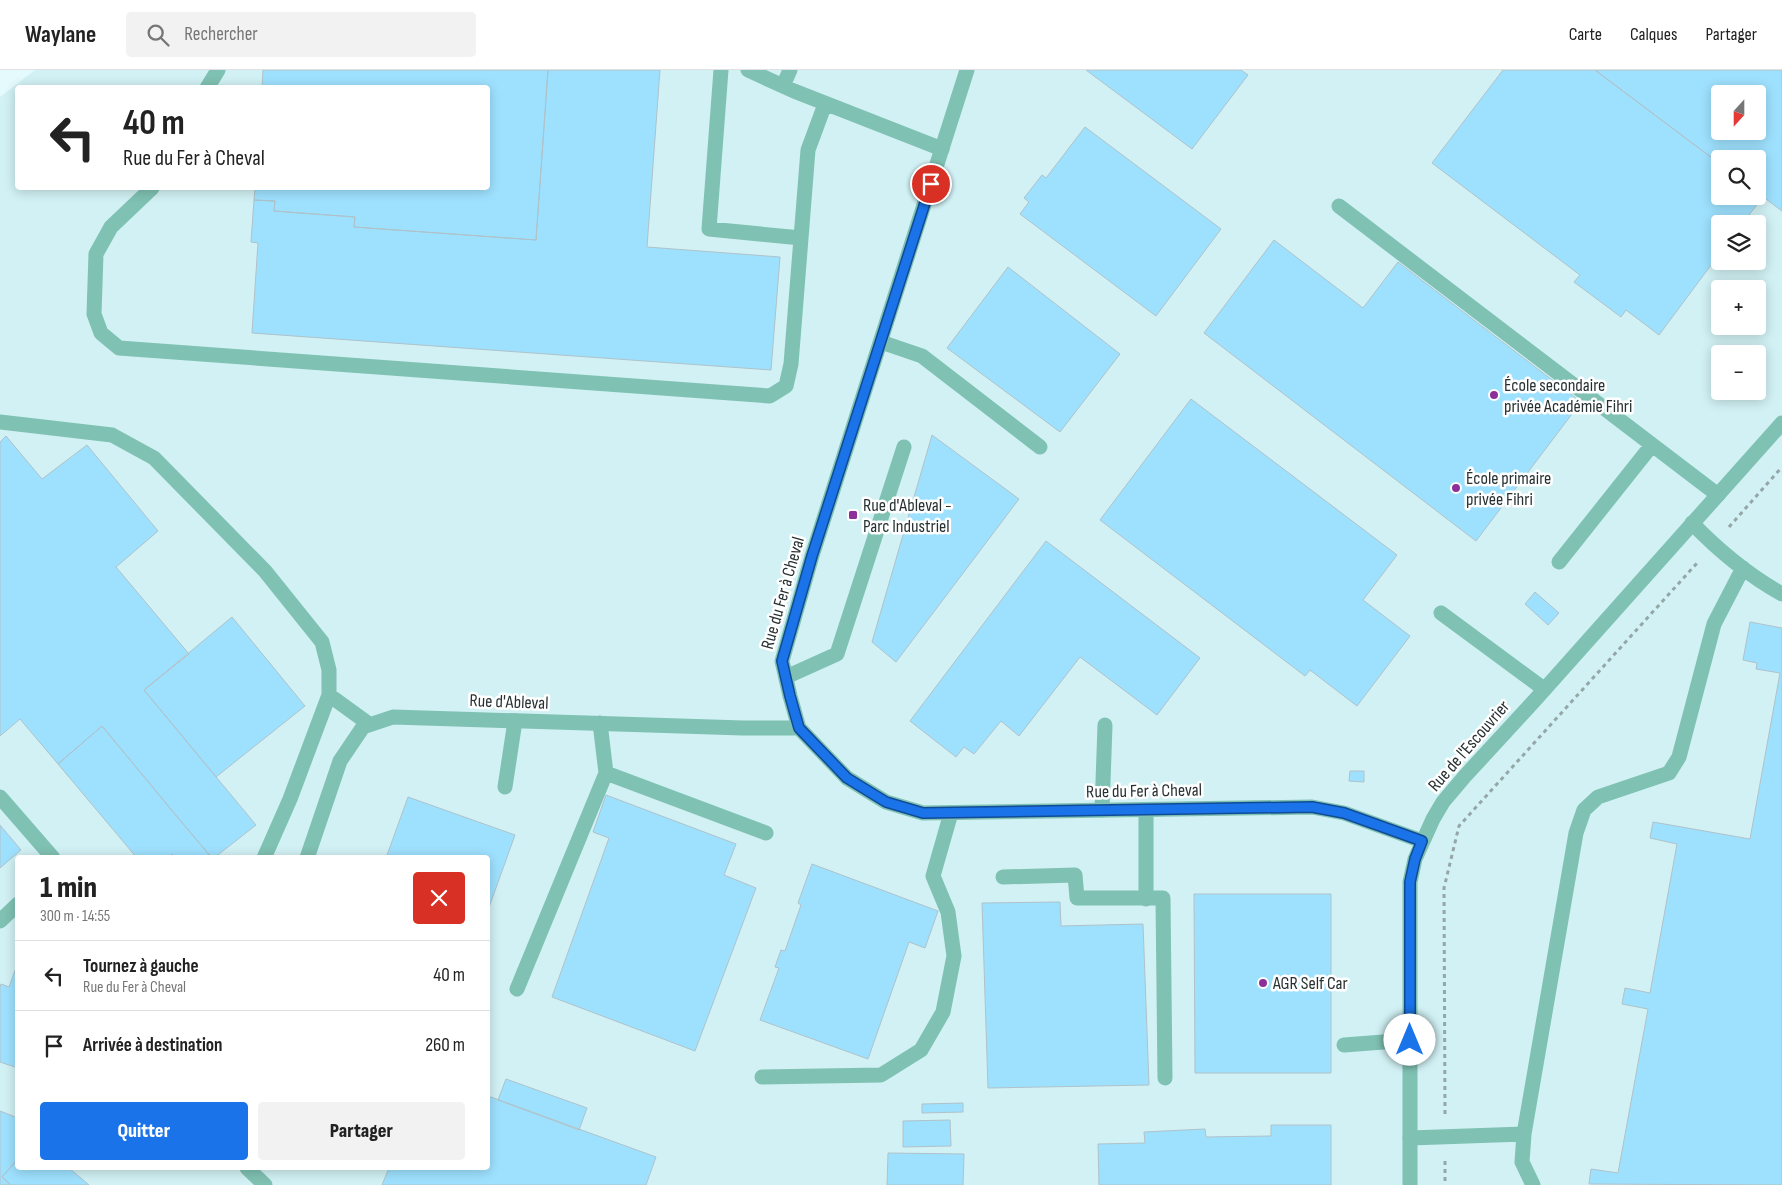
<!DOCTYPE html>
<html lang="fr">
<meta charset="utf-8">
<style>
body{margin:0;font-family:"Sofia Sans Condensed",sans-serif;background:#f2f2f2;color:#222;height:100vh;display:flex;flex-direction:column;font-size:19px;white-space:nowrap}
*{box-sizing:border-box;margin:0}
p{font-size:16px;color:#767676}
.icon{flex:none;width:28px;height:28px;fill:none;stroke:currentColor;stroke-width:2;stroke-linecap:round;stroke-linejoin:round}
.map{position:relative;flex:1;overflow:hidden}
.side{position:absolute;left:15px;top:785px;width:475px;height:315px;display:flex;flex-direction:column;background:#fff;border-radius:5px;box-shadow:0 2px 12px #0003}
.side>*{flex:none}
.hud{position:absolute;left:15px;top:15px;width:475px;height:105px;border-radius:5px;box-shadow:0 2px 12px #0003;background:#fff;color:#222;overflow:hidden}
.needle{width:32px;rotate:201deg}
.controls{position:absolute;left:1711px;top:15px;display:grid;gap:10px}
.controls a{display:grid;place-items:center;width:55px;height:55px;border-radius:5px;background:#fff;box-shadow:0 2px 12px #0003;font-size:25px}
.pin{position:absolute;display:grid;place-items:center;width:42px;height:42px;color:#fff;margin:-21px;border:2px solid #fff;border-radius:50%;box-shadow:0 1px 5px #0007}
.me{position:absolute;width:55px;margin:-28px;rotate:0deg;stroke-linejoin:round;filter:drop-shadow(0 0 4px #0008)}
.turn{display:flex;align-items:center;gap:18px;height:105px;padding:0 25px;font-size:22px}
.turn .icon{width:65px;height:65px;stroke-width:2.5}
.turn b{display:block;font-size:35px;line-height:42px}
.round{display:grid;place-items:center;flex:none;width:52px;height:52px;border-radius:5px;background:#f2f2f2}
.headline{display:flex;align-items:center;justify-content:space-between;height:85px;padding:0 25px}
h1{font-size:30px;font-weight:800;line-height:38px}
.button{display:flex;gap:10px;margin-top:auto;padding:10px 25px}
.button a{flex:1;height:58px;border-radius:5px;background:#1a73e8;color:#fff;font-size:20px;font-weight:800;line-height:58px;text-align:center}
.button a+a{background:#f2f2f2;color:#222}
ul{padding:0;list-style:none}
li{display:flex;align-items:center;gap:15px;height:70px;padding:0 25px;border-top:1px solid #e0e0e0}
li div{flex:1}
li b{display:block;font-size:19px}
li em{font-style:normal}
header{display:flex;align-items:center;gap:30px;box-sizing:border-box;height:70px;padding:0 25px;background:#fff;border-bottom:1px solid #e0e0e0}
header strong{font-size:24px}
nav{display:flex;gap:28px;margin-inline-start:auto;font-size:18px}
.search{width:350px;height:45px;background:#f2f2f2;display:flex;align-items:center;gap:12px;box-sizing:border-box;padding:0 18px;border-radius:5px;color:#767676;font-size:19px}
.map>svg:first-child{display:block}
.built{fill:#d1f1f4;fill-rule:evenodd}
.building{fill:#9ee1fe;stroke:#afc2ca;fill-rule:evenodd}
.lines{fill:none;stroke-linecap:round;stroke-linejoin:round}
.path{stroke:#95a6a7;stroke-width:3;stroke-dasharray:4 4;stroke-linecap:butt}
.service{stroke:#7fc1b2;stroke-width:15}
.minor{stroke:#7fc1b2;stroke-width:15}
.tertiary{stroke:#7fc1b2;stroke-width:15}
.route-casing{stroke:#114b97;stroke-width:12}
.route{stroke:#1a73e8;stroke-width:9}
.poi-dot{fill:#8c2f99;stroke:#fff;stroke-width:2}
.labels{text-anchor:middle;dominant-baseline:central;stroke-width:5;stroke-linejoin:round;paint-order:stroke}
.poi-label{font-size:18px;fill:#283132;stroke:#fff;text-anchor:start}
.street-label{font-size:18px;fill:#283132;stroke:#fff}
</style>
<header>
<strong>Waylane</strong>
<div class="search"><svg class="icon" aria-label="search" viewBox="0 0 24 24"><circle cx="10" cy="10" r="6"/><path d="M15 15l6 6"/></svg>Rechercher</div>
<nav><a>Carte</a><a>Calques</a><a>Partager</a></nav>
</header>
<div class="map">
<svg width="1782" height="1115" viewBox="0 0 1782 1115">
<rect width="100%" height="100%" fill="#e4fafc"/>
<path class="built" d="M35,0H1782V1115H0V27ZM18,18H488V118H18ZM1720,24H1758V61H1720ZM1720,89H1758V126H1720ZM1720,154H1758V191H1720ZM1720,219H1758V256H1720ZM1720,284H1758V321H1720ZM18,788H488V1098H18Z"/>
<path class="building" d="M263,0H548L536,170L354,157L355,147L274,141L275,131L254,130L255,118H488V18H262Z
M548,0H660L647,177L780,187L771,300L252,263L258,173L251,172L254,130L275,131L274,141L355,147L354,157L536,170Z
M1086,0H1241L1248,5L1192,79Z
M1503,0H1595L1720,94V126H1758V123L1763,127L1742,154H1720V183L1659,265L1626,240L1621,247L1574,212L1580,205L1432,93Z
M1595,0H1782V141L1758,123V89H1720V94ZM1720,24H1758V61H1720Z
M1085,57L1221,159L1156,246L1020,144L1029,132L1024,128L1042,105L1046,108Z
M1274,170L1363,238L1398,192L1581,332L1476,471L1204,263Z
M1008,197L1120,284L1060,362L947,278Z
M1191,329L1397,485L1363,530L1410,566L1357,636L1310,600L1305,606L1100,450Z
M932,365L1019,429L896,592L872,572Z
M6,366L42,409L87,375L158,461L116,497L189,584L144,620L256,755L214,788H212L179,749L102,656L58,694L20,649L0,666V372Z
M1046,471L1200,588L1157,645L1080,587L1019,666L1001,651L974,684L964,677L956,687L910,651Z
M1535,522L1559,543L1548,555L1525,534Z
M232,547L305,636L216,707L144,620Z
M1750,552L1782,558V1115L1589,1114L1591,1099L1618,1103L1648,939L1622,934L1625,918L1650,923L1677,774L1650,768L1653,752L1750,769L1780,603L1756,599L1757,593L1743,590Z
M102,656L179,749L212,788H175L172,784L168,788H137L58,694Z
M1350,701H1364V712L1349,711Z
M606,725L736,774L724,805L756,818L695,981L552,927L609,768L593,762Z
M408,727L515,765L488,840V788H386Z
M0,755L21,780L0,798Z
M812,794L938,841L925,878L909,872L868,989L760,950L779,898L775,897L781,880L785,881L801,835L798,833Z
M1194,824H1331V1003H1195Z
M1060,832L1061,856L1143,854L1149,1015L988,1018L982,833Z
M17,895H18V998L0,992V917L1,914L9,917Z
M506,1009L587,1038L579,1060L498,1030Z
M488,1026L656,1087L646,1115H382L389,1098H488Z
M963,1033V1042L922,1043V1034Z
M0,1041L18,1048V1089L2,1107L11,1115H0Z
M950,1050L951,1076L903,1077V1051Z
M1271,1055H1331V1115H1099L1098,1074L1145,1073L1144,1062L1205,1059L1206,1067L1271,1066Z
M888,1083L964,1084L963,1115H887Z
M18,1089V1098H69L89,1115H11L2,1107Z"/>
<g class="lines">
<path class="path" d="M1729,457L1782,397
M1445,1044L1444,818L1459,756L1698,492
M1445,1091V1115"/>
<path class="service" d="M721,0L709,159L801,168
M748,0L794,21L942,79
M783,16L790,0
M207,18L218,0
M152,118L111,157L96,184L94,244L101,263L119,278L770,326L786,316L791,294L808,80L825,34
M1339,136L1718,425
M881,272L922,286L1040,377
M0,352L112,365L154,388L265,501L322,572L329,600V625L290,729L264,788
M1692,453C1719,481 1748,505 1782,524
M1559,492L1652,375
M1441,543L1544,619
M786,607L837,584L904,377
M329,625L369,654
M600,653L606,703
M505,717L515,651
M0,727L53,788
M1102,740L1105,655
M1146,740V829
M1003,807L1075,805L1077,828H1163L1165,1008
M0,851L18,834
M517,919L606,703L766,763
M1344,975L1410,970
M762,1007L881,1005L921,980L943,942L954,886L948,842L933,806L951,743
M1524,1064L1576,763L1584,740L1598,727L1669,703L1679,687L1714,554L1743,498
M1410,1068L1524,1064L1522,1092L1533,1115
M247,1098L265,1115"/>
<path class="minor" d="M967,0L812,486L782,591L790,626L799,658L847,708L886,732L923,743L1312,737L1344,743L1422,771
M307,788L340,691L363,657L393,647L743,658H799"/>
<path class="tertiary" d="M1410,1115V812L1415,789L1433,749L1443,732L1465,706L1535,630L1782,353"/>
</g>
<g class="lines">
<g class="route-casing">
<path id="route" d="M931,114L812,486L782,591L790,626L799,658L847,708L886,732L923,743L1312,737L1344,743L1422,771L1415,789L1410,812V970"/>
</g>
<use href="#route" class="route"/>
</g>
<g class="poi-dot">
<circle cx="1494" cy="325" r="5"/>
<circle cx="1456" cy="418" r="5"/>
<rect x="848" y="440" width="10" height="10" rx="2.5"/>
<circle cx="1263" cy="913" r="5"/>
</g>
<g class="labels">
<g class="poi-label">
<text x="1504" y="315">École secondaire<tspan x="1504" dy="21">privée Académie Fihri</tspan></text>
<text x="1466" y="408">École primaire<tspan x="1466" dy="21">privée Fihri</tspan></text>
<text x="863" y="435">Rue d'Ableval -<tspan x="863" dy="21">Parc Industriel</tspan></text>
<text x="1273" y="913">AGR Self Car</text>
</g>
<g class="street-label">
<text transform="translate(783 523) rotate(-74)">Rue du Fer à Cheval</text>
<text transform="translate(509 632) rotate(2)">Rue d'Ableval</text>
<text transform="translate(1469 676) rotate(-49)">Rue de l'Escouvrier</text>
<text transform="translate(1144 721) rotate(-1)">Rue du Fer à Cheval</text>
</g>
</g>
</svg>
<div class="controls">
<a><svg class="needle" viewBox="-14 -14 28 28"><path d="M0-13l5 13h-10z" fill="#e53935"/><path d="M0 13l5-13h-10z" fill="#767676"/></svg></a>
<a><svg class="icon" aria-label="search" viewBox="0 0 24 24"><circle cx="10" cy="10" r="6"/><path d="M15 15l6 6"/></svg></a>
<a><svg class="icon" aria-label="layers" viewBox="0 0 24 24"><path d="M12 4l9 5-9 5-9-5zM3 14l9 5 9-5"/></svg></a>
<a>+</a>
<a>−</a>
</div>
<div class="pin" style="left:931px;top:114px;background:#d93025"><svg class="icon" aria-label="arrive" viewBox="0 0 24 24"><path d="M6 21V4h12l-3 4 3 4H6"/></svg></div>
<svg class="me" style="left:1410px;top:970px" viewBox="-20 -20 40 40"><circle r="19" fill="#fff"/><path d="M0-13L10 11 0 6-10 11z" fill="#1a73e8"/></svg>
<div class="hud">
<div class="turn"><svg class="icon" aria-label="left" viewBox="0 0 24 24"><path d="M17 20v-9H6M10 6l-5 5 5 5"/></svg><div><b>40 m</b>Rue du Fer à Cheval</div></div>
</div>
<section class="side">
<div class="headline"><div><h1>1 min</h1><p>300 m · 14:55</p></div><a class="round" style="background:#d93025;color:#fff"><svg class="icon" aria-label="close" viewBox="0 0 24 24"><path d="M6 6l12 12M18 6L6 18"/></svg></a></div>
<ul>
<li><svg class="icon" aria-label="left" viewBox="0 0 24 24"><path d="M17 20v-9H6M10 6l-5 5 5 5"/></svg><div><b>Tournez à gauche</b><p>Rue du Fer à Cheval</p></div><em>40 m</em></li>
<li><svg class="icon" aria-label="arrive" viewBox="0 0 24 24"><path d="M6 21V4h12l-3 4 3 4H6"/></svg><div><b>Arrivée à destination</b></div><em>260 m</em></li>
</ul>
<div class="button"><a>Quitter</a><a>Partager</a></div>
</section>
</div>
